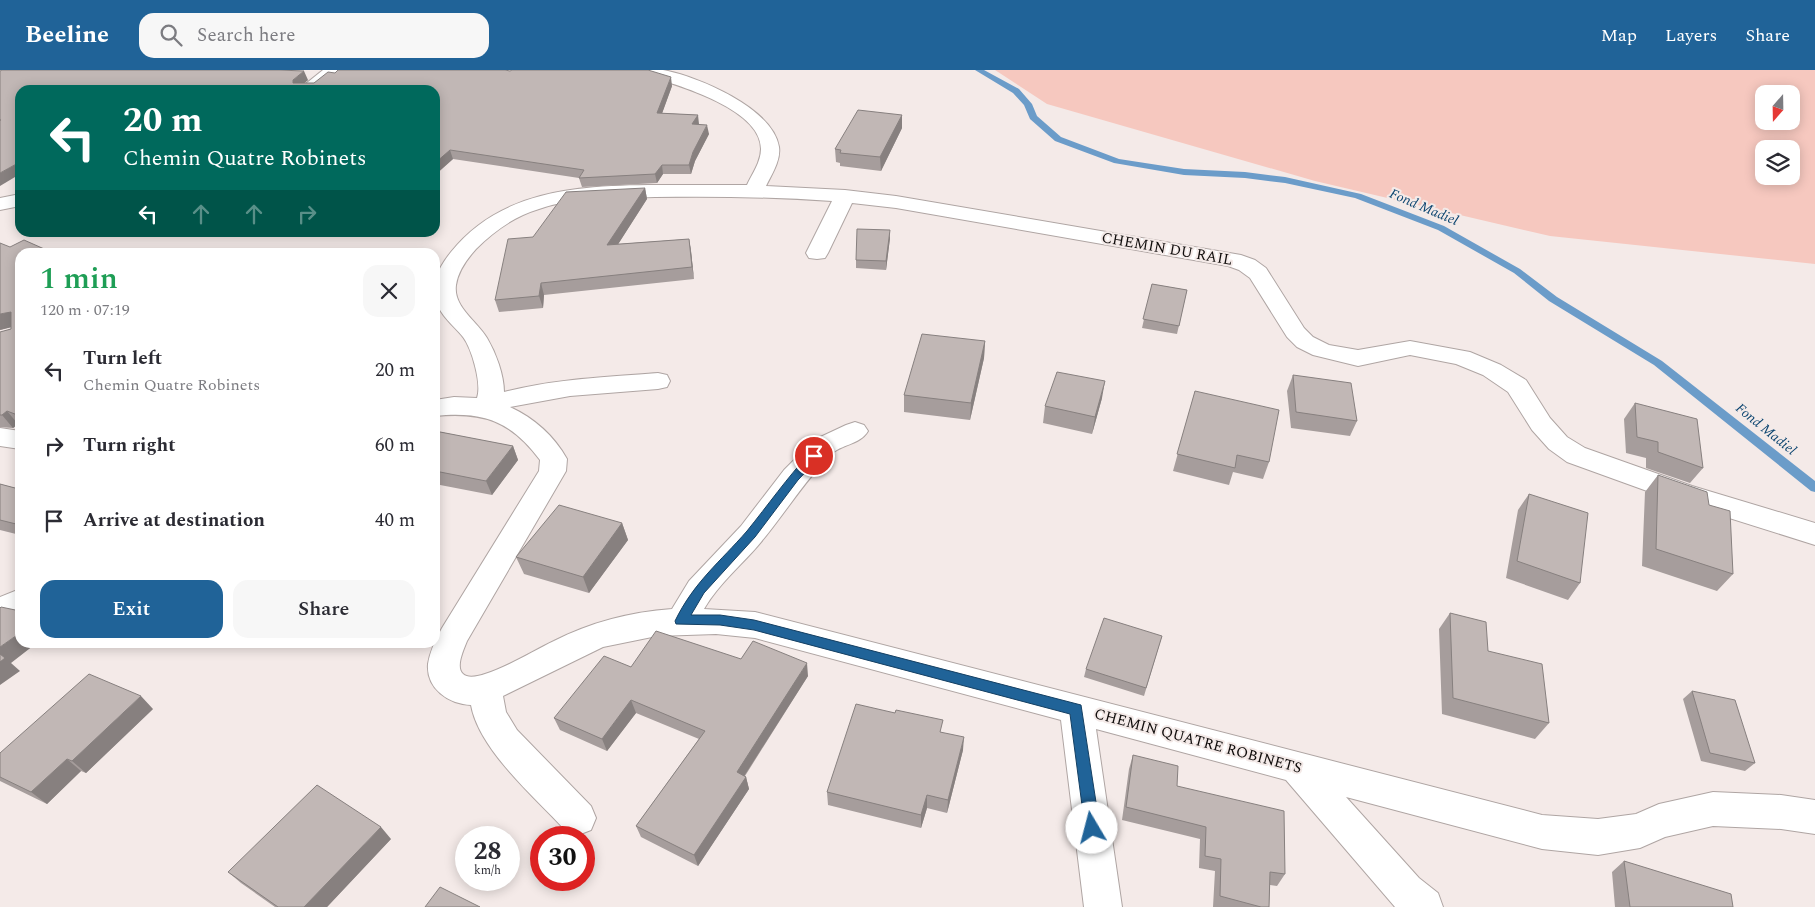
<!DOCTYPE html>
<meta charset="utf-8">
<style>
body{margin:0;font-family:Spectral,serif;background:#f7f7f7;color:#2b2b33;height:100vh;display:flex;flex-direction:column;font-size:19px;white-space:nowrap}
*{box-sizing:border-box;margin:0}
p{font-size:16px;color:#7c7c81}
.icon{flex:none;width:28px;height:28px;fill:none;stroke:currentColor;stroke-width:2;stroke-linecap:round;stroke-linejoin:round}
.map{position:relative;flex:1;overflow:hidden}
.drawer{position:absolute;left:15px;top:178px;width:425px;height:400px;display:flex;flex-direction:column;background:#fff;border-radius:15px;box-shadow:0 2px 12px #0003}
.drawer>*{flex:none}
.banner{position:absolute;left:15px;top:15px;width:425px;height:152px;border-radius:15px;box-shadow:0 2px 12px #0003;background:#00695c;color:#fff;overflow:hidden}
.needle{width:32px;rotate:200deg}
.fabs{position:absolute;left:1755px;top:15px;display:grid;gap:10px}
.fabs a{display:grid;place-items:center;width:45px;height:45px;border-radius:10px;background:#fff;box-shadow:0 2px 12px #0003;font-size:25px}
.speed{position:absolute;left:455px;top:756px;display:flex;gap:10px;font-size:25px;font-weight:700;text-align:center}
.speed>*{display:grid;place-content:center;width:65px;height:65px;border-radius:50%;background:#fff;box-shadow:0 2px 12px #0003;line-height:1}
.speed small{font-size:12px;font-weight:400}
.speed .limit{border:8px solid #d22;background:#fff;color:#111}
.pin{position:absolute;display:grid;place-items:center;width:42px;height:42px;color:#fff;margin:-21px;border:2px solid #fff;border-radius:50%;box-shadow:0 1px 5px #0007}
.me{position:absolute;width:55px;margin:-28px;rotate:352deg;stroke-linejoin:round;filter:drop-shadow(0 0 4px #0008)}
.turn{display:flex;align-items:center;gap:18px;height:105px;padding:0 25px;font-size:22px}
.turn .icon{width:65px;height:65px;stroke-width:2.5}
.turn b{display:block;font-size:35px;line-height:42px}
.lanes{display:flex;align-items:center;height:48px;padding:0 25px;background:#0003;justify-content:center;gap:25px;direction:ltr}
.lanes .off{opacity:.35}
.round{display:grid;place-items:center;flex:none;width:52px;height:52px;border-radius:15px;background:#f7f7f7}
.overview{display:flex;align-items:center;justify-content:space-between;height:85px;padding:0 25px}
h1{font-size:30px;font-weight:600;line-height:38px;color:#1e9e55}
.button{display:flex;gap:10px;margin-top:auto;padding:10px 25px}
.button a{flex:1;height:58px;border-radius:15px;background:#206398;color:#fff;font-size:20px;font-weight:600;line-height:58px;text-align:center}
.button a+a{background:#f7f7f7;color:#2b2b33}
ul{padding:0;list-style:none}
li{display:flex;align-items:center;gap:15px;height:75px;padding:0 25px}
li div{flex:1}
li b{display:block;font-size:19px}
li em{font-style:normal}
header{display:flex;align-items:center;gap:30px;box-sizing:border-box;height:70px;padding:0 25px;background:#206398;color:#fff}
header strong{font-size:24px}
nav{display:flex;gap:28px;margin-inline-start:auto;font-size:18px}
.search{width:350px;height:45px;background:#f7f7f7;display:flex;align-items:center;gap:12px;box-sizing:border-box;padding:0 18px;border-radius:15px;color:#7c7c81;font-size:19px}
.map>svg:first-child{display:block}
.green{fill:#f6c8bf;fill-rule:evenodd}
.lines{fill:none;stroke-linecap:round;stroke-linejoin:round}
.stream{fill:#6b9cc9;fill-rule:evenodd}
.minor-casing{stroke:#afa5a3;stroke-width:2}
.minor{fill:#fff;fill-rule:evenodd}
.wall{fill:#a69d9c}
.shaded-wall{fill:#87807f}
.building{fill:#c1b7b5;stroke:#87807f}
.route{fill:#206398;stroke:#154063}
.labels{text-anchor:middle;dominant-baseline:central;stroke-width:4;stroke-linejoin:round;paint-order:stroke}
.far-water-label{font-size:14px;font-style:italic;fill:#0c4570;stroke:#f4eae8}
.street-label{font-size:15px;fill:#0f0c0b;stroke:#f4eae8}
</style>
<header>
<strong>Beeline</strong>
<div class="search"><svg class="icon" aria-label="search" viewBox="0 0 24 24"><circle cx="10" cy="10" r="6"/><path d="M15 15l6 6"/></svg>Search here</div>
<nav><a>Map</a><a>Layers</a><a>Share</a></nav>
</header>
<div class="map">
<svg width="1815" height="837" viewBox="0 0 1815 837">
<rect width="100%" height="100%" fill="#f4eae8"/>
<path class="green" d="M995,0H1815V194L1550,166L1315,111L1047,34ZM1764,24H1791V51H1764ZM1764,79H1791V106H1764Z"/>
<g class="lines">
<path class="stream" d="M975,0H984L1019,19L1032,34L1037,46L1061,67L1119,89L1184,99L1245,102L1285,107L1361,124L1444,156L1520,199L1557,227L1662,291L1815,411V422L1811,421L1654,295L1549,231L1514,203L1438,160L1355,128L1285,113L1245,108L1184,105L1114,93L1055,71L1030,49L1024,35L1013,23Z"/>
<g class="minor-casing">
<path id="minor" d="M323,0H342L318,20H298Z
M636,0C644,0 654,0 663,0C697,6 773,38 779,77C781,90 772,104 766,116L845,120L896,126L1241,185L1255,190L1266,198L1304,258L1313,267L1329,275L1358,280L1410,271L1470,282L1501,295L1526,310L1550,348L1567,367L1585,378L1692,416L1815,453V475L1672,430L1567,392L1549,379L1532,360L1508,322L1483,305L1456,294L1410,285L1358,296L1313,285L1297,277L1287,267L1250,208L1239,200L1228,196L896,138L852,133L828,183L825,188L817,189L809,188L806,183L832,131C773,127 714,126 655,127C616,128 576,126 539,139C515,146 494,161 476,179C467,189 458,201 456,215C453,237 477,251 487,268C496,283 504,305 504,322C554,309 606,307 658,303L667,305L670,311L667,317L658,319L570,326L510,337C534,348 554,366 567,389L566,401L467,571C464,579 455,597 463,604C468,609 479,606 485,604C506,598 533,581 554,571C591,552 631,542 672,539L689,511L741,456L784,400L814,370L846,355L855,352L864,355L868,361C860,375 841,374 830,385C804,412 785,443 761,472C743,494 719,513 704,539L755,542L1542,745L1598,749L1636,744L1659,734L1713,722L1781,725L1815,730V764L1781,759L1713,756L1665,767L1640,778L1598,785L1542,779L1346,727L1419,808L1438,823L1443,837H1395L1286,710L1096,659L1122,837H1084L1061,650L755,568L716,564L657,566L603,577L503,626L506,642L517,660L591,736L596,748L591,760L578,765L565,760C535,727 479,680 471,635C449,634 426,619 428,594C430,581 436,569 442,558L539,401L540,390C511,351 483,341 435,346V330L454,327L477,328C482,314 472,279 463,267C454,256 440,245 436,231C430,213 440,196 451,182C500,121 575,116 648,115C681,115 714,115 747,115C752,104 761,92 761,79C761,37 671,13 638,3Z
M20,124V136L0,140V128Z
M0,358L20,361V379L0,376Z
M20,519V546L0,554V527Z"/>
</g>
<use href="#minor" class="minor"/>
</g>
<path class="wall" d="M0,1L308,10L304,13L672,16L662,43L698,45V54L709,64L695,91L691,104H663L657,113L582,117L579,108L453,89L435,105V20H20Z
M902,45V58L881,101L840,96V93L836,92L835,79Z
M645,118L647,129L618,174L689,169L691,181L694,209L544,225L543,238L499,242L495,230L533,167Z
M890,168L886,200L856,198V190Z
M20,182V355L18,354L13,358L0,357V262L11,259V257L0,260Z
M1152,214L1187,220L1177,264L1142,258Z
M985,271L984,288L970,350L904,342V325Z
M1293,305L1357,351L1350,366L1291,358L1287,321Z
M1195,321L1269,392L1263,409L1233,402L1229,415L1173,401Z
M1102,328L1092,364L1043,353L1045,336Z
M1635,333L1703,398L1690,413L1646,398V388L1626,383L1624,349Z
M435,361L513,376L518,390L492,425L435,414Z
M1658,405L1709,435L1733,504L1717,521L1642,496L1645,422Z
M0,414L15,418L20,414V465L0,460Z
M1529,424L1580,513L1568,530L1506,508L1518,440Z
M622,453L628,470L589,523L524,504L516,487Z
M1450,543L1488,581L1549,653L1535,669L1442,644L1439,559Z
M1162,566L1144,626L1084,607L1086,599Z
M741,589L808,606L745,706L746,707L749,719L698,796L641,767L636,756L699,669L636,643L607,681L560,660L554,648L631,597Z
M1692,621L1755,693L1745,701L1701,691L1683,629Z
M153,639L86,703L81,701L47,734L0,711V683Z
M942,662L963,680L947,743L927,738L921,758L828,735L827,722Z
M1133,685L1177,716L1285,804L1277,816L1270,815L1269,837H1213L1215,801L1199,798L1200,769L1122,750L1129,699Z
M391,769L327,837H275L241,813L228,802Z
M1624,791L1733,837H1615L1612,802Z"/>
<path class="shaded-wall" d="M304,1L308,10L297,19L293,13V10Z
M671,7L672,16L659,52L657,43Z
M698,45L699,54L693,63L692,54Z
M902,45V58L881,101L880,87Z
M707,55L709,64L695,91L691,104L689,95L693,82Z
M450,80L453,89L435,105V93Z
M20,92V104L0,116V103Z
M662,95L663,104L657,113L655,104Z
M645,118L647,129L610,187L607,175Z
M890,160V168L886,200V191Z
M689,169L691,181L694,209L692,197Z
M541,213L544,225L543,238L539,226Z
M11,242L20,255L0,260V244Z
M985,271L984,288L970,350L971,333Z
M1105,311L1102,328L1092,364L1095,347Z
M7,341L18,354L13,358L2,345Z
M513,376L518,390L492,425L486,411Z
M622,453L628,470L589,523L583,507Z
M20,563V572H38L11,593L20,601L0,615V577Z
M807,593L808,606L739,714L737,702Z
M141,626L153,639L86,703L72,691Z
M631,630L636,643L607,681L602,669Z
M964,667L963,680L947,743L948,730Z
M67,689L81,701L47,734L31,722Z
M746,707L749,719L698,796L694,785Z
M927,725V738L921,758V745Z
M381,757L391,769L327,837H304Z"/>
<path class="building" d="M2,0H279L304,1L293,10V13H314L328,2L335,3L338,0H505L510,1L512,0H648L671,7L657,43L698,45L692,54L707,55L693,82L689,95H662L655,104L579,108L584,100L450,80L435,93V20H20V92L0,103V50H1H0V1Z
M858,40L902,45L880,87L840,83L841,80L835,79Z
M645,118L607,175L689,169L692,197L541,213L539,226L495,230L508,169L533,167L566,122Z
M857,159L890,160L886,191L856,190Z
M24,170L51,182H20V346L7,341L2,345H0V262L11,259V242L0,244V173L10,177Z
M1152,214L1187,220L1179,256L1143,249Z
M922,264L985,271L971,333L904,325Z
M1057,302L1105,311L1095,347L1045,336Z
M1293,305L1351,313L1357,351L1296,342Z
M1195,321L1279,340L1269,392L1237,385L1235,398L1177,384Z
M1635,333L1697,349L1703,398L1658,382V372L1637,367Z
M435,361L513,376L486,411L435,401Z
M1658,405L1707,422L1709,435L1730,441L1733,504L1656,479Z
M0,414L15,418L20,414V455L0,450Z
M1529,424L1588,443L1580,513L1517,491Z
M559,435L622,453L583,507L516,487Z
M1,537L20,541V563L0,577V538Z
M1450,543L1486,552L1488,581L1542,594L1549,653L1453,628Z
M1104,548L1162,566L1146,618L1086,599Z
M656,561L741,589L753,571L807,593L737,702L746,707L694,785L636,756L705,661L631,630L602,669L554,648L604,586L631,597Z
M0,584L5,588L0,592Z
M89,604L141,626L72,691L67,689L31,722L0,707V683Z
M1692,621L1735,630L1755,693L1710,683Z
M856,634L895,643L896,640L943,650L940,662L964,667L948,730L927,725L921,745L827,722Z
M1133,685L1178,696L1177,716L1284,741L1285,804L1270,802L1269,837H1261L1220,826L1221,789L1205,786L1206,757L1126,737Z
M317,715L381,757L304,837H278L228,802Z
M1624,791L1731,824L1733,837H1630Z
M440,817L480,837H425Z"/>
<path class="route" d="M814,382L818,383L819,386L818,389L798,410L755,467L704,523L691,545H720L754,550L1081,635L1100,758L1098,763L1092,765L1087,763L1085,758L1070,644L754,560L720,555L676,554L675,551C694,512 720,492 747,461C768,435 787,408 810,383Z"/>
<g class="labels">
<g class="far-water-label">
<text transform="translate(1424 137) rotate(23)">Fond Madiel</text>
<text transform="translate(1766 359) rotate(39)">Fond Madiel</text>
</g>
<g class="street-label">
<text transform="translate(1167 179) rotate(10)">CHEMIN DU RAIL</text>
<text transform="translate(1198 671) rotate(15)">CHEMIN QUATRE ROBINETS</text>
</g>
</g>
</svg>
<div class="fabs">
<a><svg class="needle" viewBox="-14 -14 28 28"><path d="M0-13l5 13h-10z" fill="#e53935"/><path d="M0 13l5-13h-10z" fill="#7c7c81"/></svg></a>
<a><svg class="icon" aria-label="layers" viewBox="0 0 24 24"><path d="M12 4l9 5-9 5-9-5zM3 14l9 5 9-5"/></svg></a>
</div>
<div class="speed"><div>28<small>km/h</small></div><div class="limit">30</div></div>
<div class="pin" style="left:814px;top:386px;background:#d93025"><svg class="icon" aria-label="arrive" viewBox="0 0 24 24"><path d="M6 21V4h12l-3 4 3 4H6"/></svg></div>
<svg class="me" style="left:1092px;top:758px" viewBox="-20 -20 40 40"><circle r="19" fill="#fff"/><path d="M0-13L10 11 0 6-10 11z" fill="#206398"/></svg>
<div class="banner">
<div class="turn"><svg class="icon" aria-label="left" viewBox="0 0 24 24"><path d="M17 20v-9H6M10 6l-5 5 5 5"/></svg><div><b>20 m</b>Chemin Quatre Robinets</div></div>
<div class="lanes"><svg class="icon" aria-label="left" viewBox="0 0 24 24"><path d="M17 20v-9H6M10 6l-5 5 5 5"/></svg><svg class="icon off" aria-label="ahead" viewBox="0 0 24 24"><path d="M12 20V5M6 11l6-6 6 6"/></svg><svg class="icon off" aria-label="ahead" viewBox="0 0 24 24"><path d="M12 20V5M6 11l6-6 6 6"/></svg><svg class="icon off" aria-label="right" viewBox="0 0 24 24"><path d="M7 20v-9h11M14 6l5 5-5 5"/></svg></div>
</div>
<section class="drawer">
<div class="overview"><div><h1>1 min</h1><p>120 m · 07:19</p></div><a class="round"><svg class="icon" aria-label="close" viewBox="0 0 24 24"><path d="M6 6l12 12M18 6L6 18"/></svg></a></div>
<ul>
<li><svg class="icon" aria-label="left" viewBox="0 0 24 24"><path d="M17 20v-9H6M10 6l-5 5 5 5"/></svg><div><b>Turn left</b><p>Chemin Quatre Robinets</p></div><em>20 m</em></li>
<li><svg class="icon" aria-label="right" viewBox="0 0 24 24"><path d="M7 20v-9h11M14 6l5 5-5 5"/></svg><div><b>Turn right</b></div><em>60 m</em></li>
<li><svg class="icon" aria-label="arrive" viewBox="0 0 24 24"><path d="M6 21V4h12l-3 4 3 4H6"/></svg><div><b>Arrive at destination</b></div><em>40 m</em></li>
</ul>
<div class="button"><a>Exit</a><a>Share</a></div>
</section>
</div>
